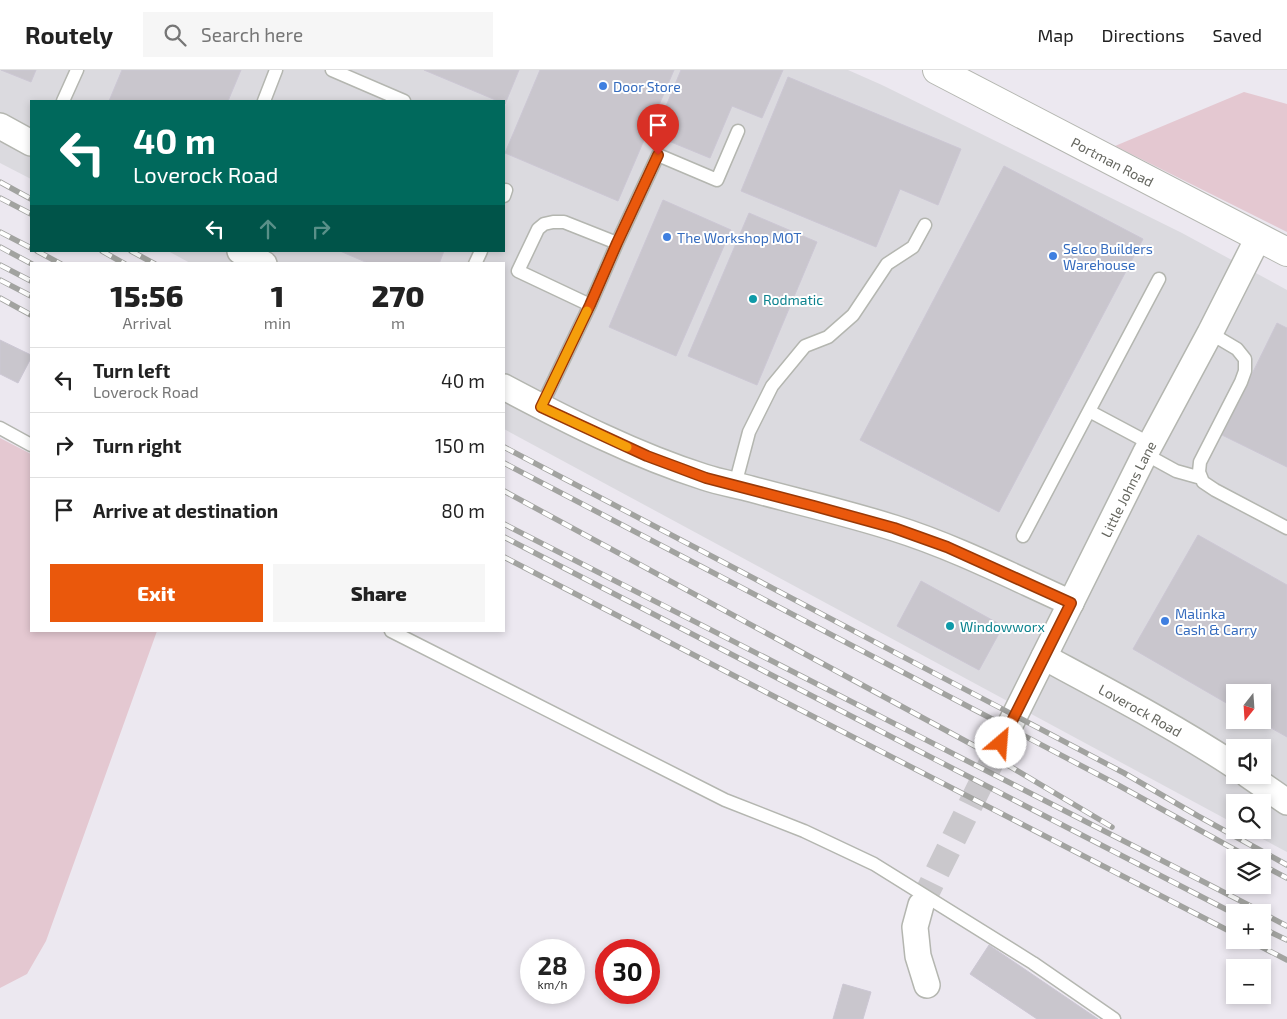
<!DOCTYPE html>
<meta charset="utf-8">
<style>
body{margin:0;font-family:"Exo 2",sans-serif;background:#f6f6f6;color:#222;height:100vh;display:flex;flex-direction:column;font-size:19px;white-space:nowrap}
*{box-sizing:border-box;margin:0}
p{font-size:16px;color:#767676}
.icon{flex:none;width:28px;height:28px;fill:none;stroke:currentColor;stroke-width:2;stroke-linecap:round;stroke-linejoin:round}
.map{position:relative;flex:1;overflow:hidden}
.panel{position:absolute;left:30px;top:192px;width:475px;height:370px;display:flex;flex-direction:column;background:#fff;border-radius:0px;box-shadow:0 2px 8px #0003}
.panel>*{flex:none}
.hud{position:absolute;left:30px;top:30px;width:475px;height:152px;border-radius:0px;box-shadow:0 2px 8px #0003;background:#00695c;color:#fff;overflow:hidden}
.needle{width:32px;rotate:197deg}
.fabs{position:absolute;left:1226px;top:614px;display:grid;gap:10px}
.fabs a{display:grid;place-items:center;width:45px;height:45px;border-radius:0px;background:#fff;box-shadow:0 2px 8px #0003;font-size:25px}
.speed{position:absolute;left:520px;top:869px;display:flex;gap:10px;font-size:25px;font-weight:700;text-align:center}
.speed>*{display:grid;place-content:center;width:65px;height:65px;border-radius:50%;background:#fff;box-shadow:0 2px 8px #0003;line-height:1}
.speed small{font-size:12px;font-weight:400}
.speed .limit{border:8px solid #d22;background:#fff;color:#111}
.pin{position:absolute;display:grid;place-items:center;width:42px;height:42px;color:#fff;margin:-51px -21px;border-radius:50% 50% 50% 0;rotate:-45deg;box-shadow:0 0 5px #0007}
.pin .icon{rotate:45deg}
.me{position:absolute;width:55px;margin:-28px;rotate:27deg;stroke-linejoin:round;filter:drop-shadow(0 0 4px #0008)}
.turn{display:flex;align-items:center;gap:18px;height:105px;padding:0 20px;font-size:22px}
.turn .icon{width:65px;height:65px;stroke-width:2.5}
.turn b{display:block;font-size:35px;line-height:42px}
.lanes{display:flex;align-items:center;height:48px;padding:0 20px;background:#0003;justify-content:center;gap:25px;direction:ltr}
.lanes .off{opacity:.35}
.eta{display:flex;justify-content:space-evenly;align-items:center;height:85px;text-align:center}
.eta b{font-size:30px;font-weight:800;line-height:35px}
.primary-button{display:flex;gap:10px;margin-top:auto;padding:10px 20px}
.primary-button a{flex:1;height:58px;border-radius:0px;background:#ea580c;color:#fff;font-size:20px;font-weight:800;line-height:58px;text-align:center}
.primary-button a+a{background:#f6f6f6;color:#222}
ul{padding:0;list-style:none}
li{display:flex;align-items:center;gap:15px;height:65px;padding:0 20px;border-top:1px solid #e0e0e0}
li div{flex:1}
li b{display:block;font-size:19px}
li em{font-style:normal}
header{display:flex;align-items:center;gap:30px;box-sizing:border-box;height:70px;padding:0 25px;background:#fff;border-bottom:1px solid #e0e0e0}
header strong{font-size:24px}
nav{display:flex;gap:28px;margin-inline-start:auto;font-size:18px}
.search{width:350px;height:45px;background:#f6f6f6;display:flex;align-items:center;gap:12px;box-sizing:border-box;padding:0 18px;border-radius:0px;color:#767676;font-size:19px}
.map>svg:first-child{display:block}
.industrial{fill:#dbdadf;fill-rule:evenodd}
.green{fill:#e4c8d1}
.building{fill:#c9c6cd;stroke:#ccc7d4}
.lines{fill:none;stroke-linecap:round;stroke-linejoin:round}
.minor-tunnel{stroke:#cac8cc;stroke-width:25;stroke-dasharray:25 12;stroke-linecap:butt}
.service-casing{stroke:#b4b6b0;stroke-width:15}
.minor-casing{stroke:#b4b6b0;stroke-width:28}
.tertiary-casing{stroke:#b4b6b0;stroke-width:30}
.service{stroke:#fff;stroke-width:12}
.minor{stroke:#fff;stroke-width:25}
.tertiary{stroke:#fff;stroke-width:28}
.rail-casing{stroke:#a2a3a0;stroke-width:5.5}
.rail{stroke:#fff;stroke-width:4;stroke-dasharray:11;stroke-linecap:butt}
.route-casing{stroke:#983908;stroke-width:12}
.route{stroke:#ea580c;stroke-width:9}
.slow{stroke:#f59e0b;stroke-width:9}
.shop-dot{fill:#3f7fe0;stroke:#fff;stroke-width:2}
.culture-dot{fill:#0f9aa8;stroke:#fff;stroke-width:2}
.labels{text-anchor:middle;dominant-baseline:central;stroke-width:4;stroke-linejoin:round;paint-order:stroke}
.shop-label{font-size:14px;fill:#366cbe;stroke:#fff;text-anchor:start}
.street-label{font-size:14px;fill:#65665f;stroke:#fff}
.culture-label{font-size:14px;fill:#0d838f;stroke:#fff;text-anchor:start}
</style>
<header>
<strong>Routely</strong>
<div class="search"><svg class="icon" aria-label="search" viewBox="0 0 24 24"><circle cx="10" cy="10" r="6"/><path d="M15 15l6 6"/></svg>Search here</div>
<nav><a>Map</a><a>Directions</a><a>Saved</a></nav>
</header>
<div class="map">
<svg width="1287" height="949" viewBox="0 0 1287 949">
<rect width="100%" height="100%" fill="#ece8f0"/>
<path class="industrial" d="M0,0H848L882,15L1182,163L1287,220V782L1246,760H1262V732H1235V754L504,359V194H192L168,181H504V31H31V109L0,93ZM1235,622H1262V650H1235ZM1235,678H1262V705H1235Z"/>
<path class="green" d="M1244,22L1287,34V162L1115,76Z
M0,368L31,384V561H157L46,871L27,904L0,918Z"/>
<path class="building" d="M1,0H36L31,12Z
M122,0H241L228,31H109Z
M424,0H519L505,34L504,31H498Z
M540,0H674L618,131L505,83Z
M681,0H783L762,48L732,36L710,88L654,65Z
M788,7L961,79L938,135L900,119L876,177L741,121Z
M1004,96L1143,169L999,442L860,370Z
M663,130L731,160L676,286L609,257Z
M749,143L817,172L757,315L688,286Z
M340,181H444L439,194H370Z
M1277,253L1287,258V397L1222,365Z
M0,270L31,285V288L18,313L0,304Z
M1198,465L1287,515V667L1257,650H1262V622H1235V638L1133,579Z
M921,511L1003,556L979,600L897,556Z
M989,875L1098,949H1037L970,904Z
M843,914L871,922L863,949H833Z"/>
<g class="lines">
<path class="minor-tunnel" d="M921,835L1001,673"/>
<g class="service-casing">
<path id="service" d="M332,0L404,31
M63,31L77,0
M264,31L276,0
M504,126L506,120
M475,194L481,181
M590,235L518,201L538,159L544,154L553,152H564L617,173
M1210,263L1237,279L1245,289V301L1241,312L1200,392L1199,402L1203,412L1215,420L1287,458
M541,337L590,235L617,173L658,85L717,110L738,61
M1089,341L1159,209
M0,358L31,375
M1145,384L1176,401L1201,408
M735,415L749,362L772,316L805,276L828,267L853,245L887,194L913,177L925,155
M1023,466L1089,341L1151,374
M391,561L725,730L804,761L874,794L1033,893L1114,949"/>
</g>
<g class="minor-casing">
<g id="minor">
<path d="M0,56L31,73"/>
<path d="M240,181L264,194"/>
<path d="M504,317C568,351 635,385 704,407C719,412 736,415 751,419C799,432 847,443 894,458C955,477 1013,507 1071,533"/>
<path id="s1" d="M1044,587C1109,622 1174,656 1235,696"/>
<path id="s2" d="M1001,673L1145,384L1210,263L1252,180L1260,168"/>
<path d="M1248,705L1287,732"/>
<path d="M921,835L915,857L918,886L927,915"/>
</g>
</g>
<g class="tertiary-casing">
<g id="tertiary">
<path id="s3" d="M937,0L1287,182"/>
</g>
</g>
<use href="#service" class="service"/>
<use href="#minor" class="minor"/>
<use href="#tertiary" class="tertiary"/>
<g class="rail-casing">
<path id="rail" d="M0,112L31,129
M0,128L31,144
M0,162L31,178
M0,177L32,194
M37,181L61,194
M102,181L125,194
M131,181L155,194
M0,195L31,211
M0,210L31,226
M0,228L31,245
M504,377L1124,703L1198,746L1287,795
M504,393L1118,715L1250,788
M504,421L984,681L1112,757
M504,454L1202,811L1262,842
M504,467L1235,844
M504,487L1235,864
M1262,795L1287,808
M1262,843L1287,856
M1262,858L1287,870
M1248,870L1287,890"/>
</g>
<use href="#rail" class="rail"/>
</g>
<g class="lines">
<g class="route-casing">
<path id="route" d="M658,85L617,173L590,235L541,337L647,386L682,399L706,408L814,436L894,458L947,477L1071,533L1001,673"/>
</g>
<use href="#route" class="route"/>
<path class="slow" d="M587,241L541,337L627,377"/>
</g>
<g class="shop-dot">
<circle cx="603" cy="16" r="5"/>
<circle cx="667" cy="167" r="5"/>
<circle cx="1053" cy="186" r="5"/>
<circle cx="1165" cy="551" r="5"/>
</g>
<g class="culture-dot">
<circle cx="753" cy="229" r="5"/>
<circle cx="950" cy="556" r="5"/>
</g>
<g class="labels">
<g class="shop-label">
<text x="613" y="16">Door Store</text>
<text x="677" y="167">The Workshop MOT</text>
<text x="1063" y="178">Selco Builders<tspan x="1063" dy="16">Warehouse</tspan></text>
<text x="1175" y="543">Malinka<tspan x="1175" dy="16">Cash &amp; Carry</tspan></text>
</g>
<g class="street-label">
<text stroke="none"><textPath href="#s3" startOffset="198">Portman Road</textPath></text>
<text stroke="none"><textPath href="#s2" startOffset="284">Little Johns Lane</textPath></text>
<text stroke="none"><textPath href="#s1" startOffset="110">Loverock Road</textPath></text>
</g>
<g class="culture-label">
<text x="763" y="229">Rodmatic</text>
<text x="960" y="556">Windowworx</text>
</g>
</g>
</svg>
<div class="fabs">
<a><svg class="needle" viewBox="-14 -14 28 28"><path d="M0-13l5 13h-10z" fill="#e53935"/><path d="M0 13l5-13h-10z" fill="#767676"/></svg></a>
<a><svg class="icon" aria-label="sound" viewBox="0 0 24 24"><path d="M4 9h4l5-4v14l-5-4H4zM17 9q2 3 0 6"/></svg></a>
<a><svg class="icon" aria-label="search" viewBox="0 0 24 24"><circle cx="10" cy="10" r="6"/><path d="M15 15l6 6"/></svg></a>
<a><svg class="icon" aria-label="layers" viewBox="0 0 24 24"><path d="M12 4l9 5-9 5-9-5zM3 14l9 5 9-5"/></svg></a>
<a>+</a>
<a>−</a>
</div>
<div class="speed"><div>28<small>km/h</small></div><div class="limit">30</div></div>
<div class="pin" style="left:658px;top:85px;background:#d93025"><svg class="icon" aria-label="arrive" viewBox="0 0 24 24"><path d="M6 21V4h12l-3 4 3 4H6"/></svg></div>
<svg class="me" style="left:1001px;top:673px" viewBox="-20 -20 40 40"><circle r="19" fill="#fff"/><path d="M0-13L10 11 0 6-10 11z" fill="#ea580c"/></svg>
<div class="hud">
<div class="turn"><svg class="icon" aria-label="left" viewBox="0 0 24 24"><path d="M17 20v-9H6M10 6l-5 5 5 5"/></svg><div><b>40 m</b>Loverock Road</div></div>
<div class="lanes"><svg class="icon" aria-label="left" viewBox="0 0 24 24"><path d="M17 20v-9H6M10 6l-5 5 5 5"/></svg><svg class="icon off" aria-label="ahead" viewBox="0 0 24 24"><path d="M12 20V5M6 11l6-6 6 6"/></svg><svg class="icon off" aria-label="right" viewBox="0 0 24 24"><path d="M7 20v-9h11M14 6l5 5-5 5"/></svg></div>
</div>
<section class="panel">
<div class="eta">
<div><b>15:56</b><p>Arrival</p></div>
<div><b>1</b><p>min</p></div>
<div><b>270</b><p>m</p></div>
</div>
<ul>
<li><svg class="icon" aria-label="left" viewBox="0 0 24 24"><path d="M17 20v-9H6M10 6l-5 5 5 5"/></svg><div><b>Turn left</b><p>Loverock Road</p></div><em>40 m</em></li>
<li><svg class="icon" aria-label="right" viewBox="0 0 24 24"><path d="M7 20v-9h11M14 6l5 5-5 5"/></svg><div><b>Turn right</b></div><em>150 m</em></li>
<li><svg class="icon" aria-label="arrive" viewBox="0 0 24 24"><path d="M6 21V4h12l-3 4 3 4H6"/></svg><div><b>Arrive at destination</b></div><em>80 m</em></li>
</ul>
<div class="primary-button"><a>Exit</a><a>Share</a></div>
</section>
</div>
